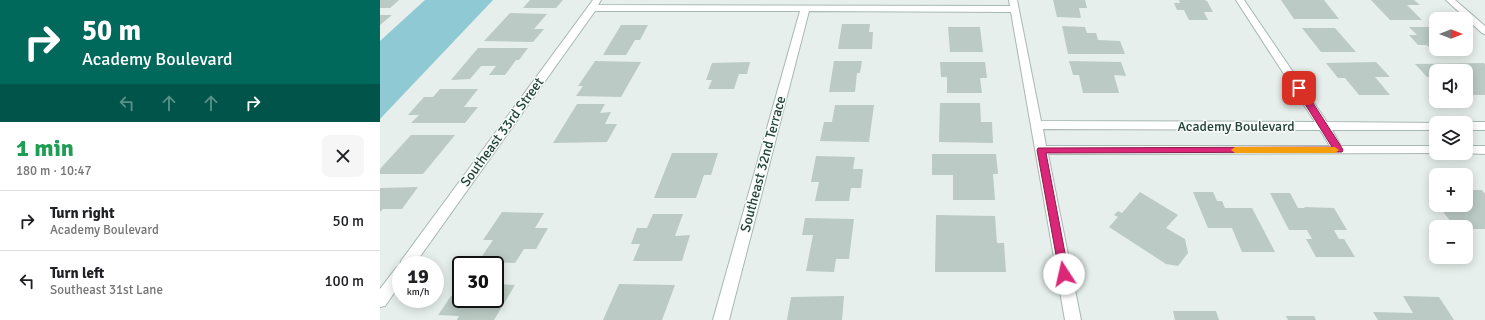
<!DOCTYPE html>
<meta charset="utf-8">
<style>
body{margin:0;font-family:Signika,sans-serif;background:#f6f6f6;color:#202124;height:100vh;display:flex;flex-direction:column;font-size:15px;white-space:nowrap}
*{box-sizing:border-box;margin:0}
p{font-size:13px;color:#757577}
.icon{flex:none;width:22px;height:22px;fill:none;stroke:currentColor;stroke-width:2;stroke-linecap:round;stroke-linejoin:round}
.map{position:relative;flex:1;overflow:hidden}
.panel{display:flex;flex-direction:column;background:#fff;width:380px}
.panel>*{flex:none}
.banner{background:#00695c;color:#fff;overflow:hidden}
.needle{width:26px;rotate:90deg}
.buttons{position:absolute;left:1049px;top:12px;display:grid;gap:8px}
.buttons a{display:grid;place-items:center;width:44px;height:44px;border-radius:8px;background:#fff;box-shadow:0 2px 10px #0003;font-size:20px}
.speed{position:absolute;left:12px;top:256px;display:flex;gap:8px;font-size:20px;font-weight:700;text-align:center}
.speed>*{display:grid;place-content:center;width:52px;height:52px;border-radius:50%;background:#fff;box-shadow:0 2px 10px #0003;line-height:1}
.speed small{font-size:10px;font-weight:400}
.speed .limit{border:2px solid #111;border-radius:6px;background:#fff;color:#111}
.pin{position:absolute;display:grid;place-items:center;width:34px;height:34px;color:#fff;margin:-17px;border-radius:8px;box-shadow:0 2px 6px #0006}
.me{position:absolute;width:44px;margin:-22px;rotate:350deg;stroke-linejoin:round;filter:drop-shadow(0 0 3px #0008)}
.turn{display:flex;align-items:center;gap:14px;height:84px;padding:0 16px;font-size:18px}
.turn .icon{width:52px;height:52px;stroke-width:2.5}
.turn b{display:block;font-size:28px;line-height:34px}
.lanes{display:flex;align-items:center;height:38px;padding:0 16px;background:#0003;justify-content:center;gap:20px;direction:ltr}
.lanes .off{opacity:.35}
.round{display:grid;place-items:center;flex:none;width:42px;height:42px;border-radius:8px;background:#f6f6f6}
.head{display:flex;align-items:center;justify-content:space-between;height:68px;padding:0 16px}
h1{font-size:24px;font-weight:700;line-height:30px;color:#1e9e55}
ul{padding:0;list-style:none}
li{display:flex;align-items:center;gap:12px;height:60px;padding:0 16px;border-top:1px solid #e0e0e0}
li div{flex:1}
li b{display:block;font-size:15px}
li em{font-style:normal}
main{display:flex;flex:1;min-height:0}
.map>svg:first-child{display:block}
.water{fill:#8ec9d4}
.building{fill:#bbcac4}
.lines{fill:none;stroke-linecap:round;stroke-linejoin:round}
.minor-casing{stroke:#a8b8b2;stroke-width:2}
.minor{fill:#fff;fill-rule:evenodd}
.route{fill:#db2777;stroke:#8e194d}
.slow{fill:#f59e0b}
.labels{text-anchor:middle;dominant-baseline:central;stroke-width:3;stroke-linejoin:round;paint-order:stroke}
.street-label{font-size:14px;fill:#24423a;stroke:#f7fbf9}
</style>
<main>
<section class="panel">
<div class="banner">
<div class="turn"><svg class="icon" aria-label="right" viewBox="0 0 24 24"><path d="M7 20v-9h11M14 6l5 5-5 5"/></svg><div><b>50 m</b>Academy Boulevard</div></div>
<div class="lanes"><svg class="icon off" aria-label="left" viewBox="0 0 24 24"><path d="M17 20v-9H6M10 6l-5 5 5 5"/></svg><svg class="icon off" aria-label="ahead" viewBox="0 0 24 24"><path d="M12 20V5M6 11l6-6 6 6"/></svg><svg class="icon off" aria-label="ahead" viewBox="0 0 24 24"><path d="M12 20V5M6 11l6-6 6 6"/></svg><svg class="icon" aria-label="right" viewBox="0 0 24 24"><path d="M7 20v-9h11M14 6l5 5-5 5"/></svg></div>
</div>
<div class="head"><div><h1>1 min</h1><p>180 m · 10:47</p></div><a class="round"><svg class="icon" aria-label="close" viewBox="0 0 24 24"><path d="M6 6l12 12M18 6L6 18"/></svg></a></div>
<ul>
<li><svg class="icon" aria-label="right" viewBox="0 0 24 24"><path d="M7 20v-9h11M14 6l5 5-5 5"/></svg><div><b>Turn right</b><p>Academy Boulevard</p></div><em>50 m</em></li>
<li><svg class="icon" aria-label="left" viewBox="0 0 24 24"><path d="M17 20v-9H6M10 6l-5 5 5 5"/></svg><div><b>Turn left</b><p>Southeast 31st Lane</p></div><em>100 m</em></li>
</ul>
</section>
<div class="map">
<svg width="1105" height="320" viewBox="0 0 1105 320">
<rect width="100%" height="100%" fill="#e6efeb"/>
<path class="water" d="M45,0H113L0,119V41Z"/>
<path class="building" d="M0,0H19L10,8H0Z
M150,0H183L176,8H143Z
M673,0H705L707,8H699L701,18L677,17Z
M799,0H824L827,1L833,12H824L828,20H809L804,10H797L794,3H800Z
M901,0H944L959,19H914Z
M991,0H1034L1040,5H1027L1042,20H1010Z
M130,13L167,14L154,29H164L153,42L104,41Z
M0,15H12L0,25Z
M462,24H490L489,32H493L492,49H458Z
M241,25H268L260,40H255L246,55H223Z
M682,26L705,27L707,33H716L718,40L740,41L745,54H688Z
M568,27H600L603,52H570Z
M1029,27H1056V49H1074L1079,54L1054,53L1047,45H1038L1029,35H1037Z
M922,28H955L976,52H941Z
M98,48H148L139,60H136L125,75H109L116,66H101L90,79L71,80Z
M215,61L261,62L241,97L196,96L203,86H198Z
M454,61H482L480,73H477L475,92H449Z
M689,61L741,62L746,76L734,75L739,93H703L699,75H693Z
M370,62L367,74H359L354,89H328L332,80H326L332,63Z
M560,62H605L607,78H600L602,93H567V77H561Z
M996,62L1010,77H995L1010,95H979L965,78H958L946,63Z
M1104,63L1105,65V95H1086V71H1056V77H1047L1035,64Z
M60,89H98L84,107H98L85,123H31L39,115H28L44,97H53Z
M560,103H600L601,122H612L613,143L559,142Z
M197,104H225L220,113L231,112L225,124H237L227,142L173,143Z
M455,105H494L489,142L440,141L444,122H452Z
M31,135H75L43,174H0V169Z
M292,153H338L331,175H324L316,198H274Z
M552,154H616L618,174H613L615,200H573V175H552Z
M436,156L475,157L473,169H483L481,188H471L469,201H435L439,182H431Z
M38,187L22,209H3L0,212V188Z
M1086,190H1102L1105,194V229H1093L1088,222H1071L1058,205H1086Z
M760,192L798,215L786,228L805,239L808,253L798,266L786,264L729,227L738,217L734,215L738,211L742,213Z
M813,192H833L837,201H842L845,208H872L895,252H862L852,228H828Z
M890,193H910L918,208H925L924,207L954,208L967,230H954L959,239H964L975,257H936L926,239H932L927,230H909Z
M122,212L164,213L155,228H168L156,249H144L135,263L98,262L113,240H103Z
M273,214H303L295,236L310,235L302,261H253L260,244H251L257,228H267Z
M556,215L615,216L617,243H624L626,272H555Z
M425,218L474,219L469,259H456L454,272L426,271L433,235H422Z
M115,284L135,285L114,320H77L79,316L58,315L71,296L81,297V299H115Z
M239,284L295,285L282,320H223Z
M464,296L462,320H407L411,297Z
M1023,296L1059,297L1074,320H998L993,312L1033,313Z
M793,311H836L839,320H795Z
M906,316H934L936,320H908Z"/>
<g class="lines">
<g class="minor-casing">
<path id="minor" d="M213,0H221L218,5L630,6L629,0H637L661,121L935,122L856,0H864L947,122L1059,123H1056V130H952L961,146H1056V153H1060L668,154L701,320H685L631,12L429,11L349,320H333L420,11H215L34,265H21V283L5,306L0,307V289L16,268L20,266L21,261ZM663,129L940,130L950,146H666Z
M1066,0H1075L1105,26V34L1102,33Z
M1086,122H1105V130H1086V123H1083Z
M1086,146H1105V154L1082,153H1086Z"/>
</g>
<use href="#minor" class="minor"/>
</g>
<path class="route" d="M919,85L922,86L962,148L963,150L962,152L666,153L689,274L688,277L684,278L680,277L657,150L658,148L952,147L915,88Z"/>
<path class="slow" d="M855,147H955L959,150L955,153H855L851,150Z"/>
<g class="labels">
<g class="street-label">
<text x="856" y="126">Academy Boulevard</text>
<text transform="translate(122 132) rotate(-54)">Southeast 33rd Street</text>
<text transform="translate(383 164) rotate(-75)">Southeast 32nd Terrace</text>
</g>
</g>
</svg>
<div class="buttons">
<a><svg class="needle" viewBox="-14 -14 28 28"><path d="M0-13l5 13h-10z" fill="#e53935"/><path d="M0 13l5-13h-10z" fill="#757577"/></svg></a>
<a><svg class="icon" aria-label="sound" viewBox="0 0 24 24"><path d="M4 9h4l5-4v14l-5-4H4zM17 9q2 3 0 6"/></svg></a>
<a><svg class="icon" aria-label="layers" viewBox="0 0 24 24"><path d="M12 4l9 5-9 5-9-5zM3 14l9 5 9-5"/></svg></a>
<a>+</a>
<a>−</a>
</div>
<div class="speed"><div>19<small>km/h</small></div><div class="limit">30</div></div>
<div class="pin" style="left:919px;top:88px;background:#d93025"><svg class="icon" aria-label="arrive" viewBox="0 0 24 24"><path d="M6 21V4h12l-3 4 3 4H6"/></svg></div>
<svg class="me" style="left:684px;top:274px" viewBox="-20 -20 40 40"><circle r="19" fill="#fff"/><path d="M0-13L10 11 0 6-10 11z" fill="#db2777"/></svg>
</div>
</main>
